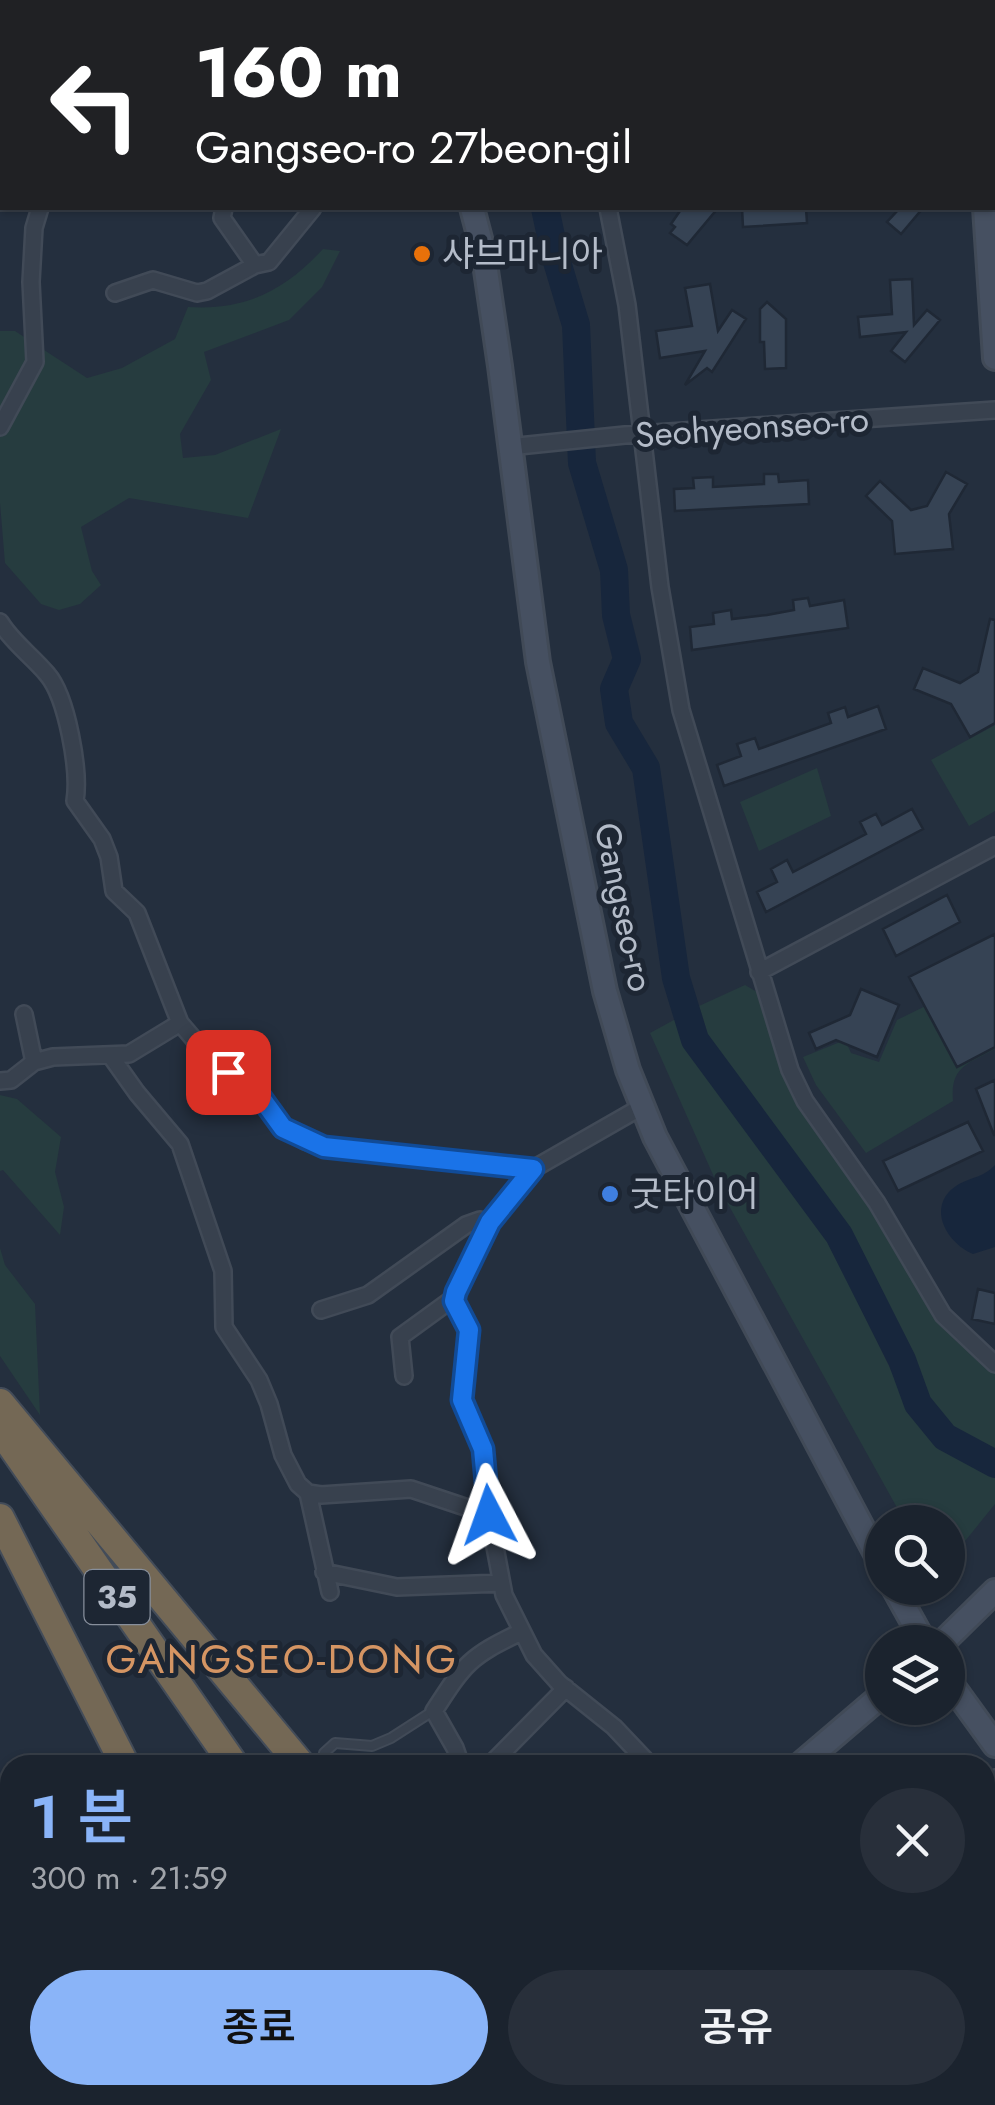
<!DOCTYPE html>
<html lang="ko">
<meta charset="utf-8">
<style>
body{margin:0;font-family:Jost,"Noto Sans KR",sans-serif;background:#282f3a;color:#f1f3f6;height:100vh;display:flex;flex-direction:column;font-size:38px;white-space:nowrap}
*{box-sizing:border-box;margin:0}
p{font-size:32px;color:#a0a4aa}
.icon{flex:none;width:55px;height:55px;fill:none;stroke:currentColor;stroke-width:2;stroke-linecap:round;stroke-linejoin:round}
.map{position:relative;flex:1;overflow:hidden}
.panel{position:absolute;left:0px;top:1755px;width:995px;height:350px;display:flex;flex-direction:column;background:#1b232e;border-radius:30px 30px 0 0;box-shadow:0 2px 8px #0004,0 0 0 2px #39404a}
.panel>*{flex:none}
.hud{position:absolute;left:0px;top:0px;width:995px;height:210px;box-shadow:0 2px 8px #0004,0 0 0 2px #39404a;background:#202124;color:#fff;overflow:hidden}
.fabs{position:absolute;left:865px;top:1505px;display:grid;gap:20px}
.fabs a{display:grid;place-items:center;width:100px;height:100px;border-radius:50%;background:#1b232e;box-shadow:0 2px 8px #0004,0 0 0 2px #39404a;font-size:50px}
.pin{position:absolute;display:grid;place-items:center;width:85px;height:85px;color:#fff;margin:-42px;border-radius:20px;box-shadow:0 5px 15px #0006}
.me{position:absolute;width:110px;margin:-55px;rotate:356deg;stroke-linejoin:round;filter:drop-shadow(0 0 8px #0008)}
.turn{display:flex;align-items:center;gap:35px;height:210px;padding:0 30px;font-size:45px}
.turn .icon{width:130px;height:130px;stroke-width:2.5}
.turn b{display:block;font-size:70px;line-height:85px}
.round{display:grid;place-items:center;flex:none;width:105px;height:105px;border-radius:52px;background:#282f3a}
.head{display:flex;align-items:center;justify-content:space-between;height:170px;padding:0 30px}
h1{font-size:60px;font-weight:600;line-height:75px;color:#8ab4f8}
.cta{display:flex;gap:20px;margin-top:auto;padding:20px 30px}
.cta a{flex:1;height:115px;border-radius:60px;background:#8ab4f8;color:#111;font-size:40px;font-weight:600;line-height:115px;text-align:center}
.cta a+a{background:#282f3a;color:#f1f3f6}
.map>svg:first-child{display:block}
.green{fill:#263c3f}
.water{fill:#17263c}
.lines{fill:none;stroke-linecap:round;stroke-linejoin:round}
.river{stroke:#17263c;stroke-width:28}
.building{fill:#364354;stroke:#1f2835;stroke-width:2.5}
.lane-casing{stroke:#414a57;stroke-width:12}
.street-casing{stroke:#414a57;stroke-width:20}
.secondary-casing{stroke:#414a57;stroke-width:28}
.highway-casing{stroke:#434c59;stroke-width:32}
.lane{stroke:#38414e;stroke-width:8}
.street{stroke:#38414e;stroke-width:15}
.secondary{stroke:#465061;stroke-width:22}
.highway{stroke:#746855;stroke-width:28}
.route-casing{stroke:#114b97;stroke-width:25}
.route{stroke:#1a73e8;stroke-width:18}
.food-dot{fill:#e8710a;stroke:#1d2633;stroke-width:4}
.shop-dot{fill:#3f7fe0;stroke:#1d2633;stroke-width:4}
.labels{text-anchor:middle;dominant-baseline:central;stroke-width:10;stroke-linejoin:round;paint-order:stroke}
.shield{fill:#1d2633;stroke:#878f9c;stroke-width:2.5}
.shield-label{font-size:32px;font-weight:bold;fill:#b4bcc9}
.poi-label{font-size:35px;fill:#b4bcc9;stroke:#1d2633;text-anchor:start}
.street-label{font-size:35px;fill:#b4bcc9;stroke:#1d2633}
.quarter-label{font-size:40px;letter-spacing:2.5px;fill:#d59563;stroke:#1d2633}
</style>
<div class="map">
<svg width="995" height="2105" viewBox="0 0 995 2105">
<rect width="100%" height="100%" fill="#242f3e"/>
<path class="green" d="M323,249L340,251L322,287L289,320L204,352L211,380L180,434L183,458L215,455L281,429L248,518L129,498L81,527L92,571L101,585L80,604L59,610L41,604L5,563L0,503V331H15L87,378L122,368L175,339L188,307C246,311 285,290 323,249Z
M995,725V811L969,826L931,760Z
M817,768L831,816L759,851L740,802Z
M995,972V1049C968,1064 950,1066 953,1101L866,1153L816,1085L803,1057L845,1040L851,1053L879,1062L897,1020Z
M745,985L757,992L790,1091L871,1204L925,1301L955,1340L995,1373V1458L935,1416L848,1228L713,1050L699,1006Z
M683,1015L693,1047L826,1237L907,1403L942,1447L995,1474V1504L953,1556H948V1522H905L718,1186L650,1033Z
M0,1095L17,1099L61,1137L55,1172L64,1207L60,1235L3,1170L0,1171Z
M0,1248L5,1265L35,1304L40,1415L0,1356Z"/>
<path class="water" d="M995,1165V1247L973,1254C945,1242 925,1204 959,1184C972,1177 984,1177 995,1165Z"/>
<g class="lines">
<path class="river" d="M496,0V2
M545,208L555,255L576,325L582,463L614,570L616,615L627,659L614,689L619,723L646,768L676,978L695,1040L839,1235L902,1360L918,1404L945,1437L995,1464"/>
</g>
<path class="building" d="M682,208H718L687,245L670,233L675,227L671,224Z
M742,208H806L807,223L743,227Z
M900,208H923L901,234L887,222Z
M912,279L914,325L927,310L940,320L905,362L891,351L906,332L860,337L858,317L892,314L890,280Z
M710,284L718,331L732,310L746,319L712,372L707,368L685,385L705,351L660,358L656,331L692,326L685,288Z
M767,302L786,319V368L765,369L764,342H760V309Z
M946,472L967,484L949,514L953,549L895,554L892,521L866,496L880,481L911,510L927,506Z
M764,474H778L779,482L808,480L809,504L675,511L674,489L694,488L693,478L713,477V487L764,484Z
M808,598L810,606L844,600L848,628L692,650L690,627L714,624L713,613L731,610L732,619L767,615L794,610L793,600Z
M990,619L995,620V723L970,737L951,704L914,689L923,668L960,683L978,672Z
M878,706L886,729L724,786L717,765L741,756L737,744L755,738L759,749L831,723L828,713L845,707L848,717Z
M912,809L923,829L766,912L757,892L777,882L771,869L787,860L793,872L866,834L860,822L876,814L882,825Z
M947,895L960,922L896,956L883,929Z
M995,934V1047L957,1067L909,977Z
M861,989L899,1005L877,1057L836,1040L816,1049L809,1033L850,1015Z
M995,1080V1135H994L976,1089Z
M968,1122L983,1151L898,1191L883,1161Z
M978,1289L995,1293V1324L972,1319Z"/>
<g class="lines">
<g class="lane-casing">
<path id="lane" d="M322,1765L324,1753L335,1743L372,1746L391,1738L433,1711"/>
</g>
<g class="street-casing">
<path id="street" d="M362,0L365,2
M558,0V2
M119,2L121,0
M0,8L2,9
M224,208L222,218L255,265
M608,208L627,305L660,587L681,710L790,1070L805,1101L877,1203L943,1315L995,1364
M115,293L153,280L197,293L207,291L255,265L269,262L313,208
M0,427L35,362L31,282L34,228L40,208
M509,447L625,435L995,410
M0,622C12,642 32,656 47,674C67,697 80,771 75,801L102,839L109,857L114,891L137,913L180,1023L204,1051L257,1092L283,1128L305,1141L324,1147L533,1169L643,1106
M759,972L995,846
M24,1014L34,1062
M110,1055L137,1093L180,1144L223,1271L224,1327L259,1380L269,1404L283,1455L298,1484L308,1493L321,1495L411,1489L489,1515L504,1595L534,1655L559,1683L614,1727L650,1765
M0,1081L11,1080L34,1062L53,1057L129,1054L180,1023
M321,1310L368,1295L466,1225L480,1220L490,1222
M404,1376L400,1337L455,1297
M308,1493L330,1592
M489,1515L483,1449L462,1400L469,1330L454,1301L490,1222L533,1169
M324,1572L397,1587L501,1583
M461,1765L455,1748L434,1711C465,1663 469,1657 521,1632
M490,1765L566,1688
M985,1790L995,1778
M985,1814L995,1824"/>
</g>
<g class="secondary-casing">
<path id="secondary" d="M417,0L418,2
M992,92L995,77
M472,208L483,250L500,366L538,662L605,991L628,1070L655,1137L882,1565
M985,208L995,358
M894,1588L924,1642
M943,1642L995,1591
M948,1680L995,1745
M800,1765L882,1695
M340,2095L353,2105
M277,2105L290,2095"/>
</g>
<g class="highway-casing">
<path id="highway" d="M0,1403L301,1765
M0,1429L234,1765
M0,1518L125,1765
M445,2095L452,2105
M472,2095L479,2105
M563,2095L570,2105"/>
</g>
<use href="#lane" class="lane"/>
<use href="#street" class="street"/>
<use href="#secondary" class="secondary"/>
<use href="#highway" class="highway"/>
</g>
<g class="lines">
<g class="route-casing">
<path id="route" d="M228,1072L257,1092L283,1128L324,1147L533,1169L490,1222L456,1292L454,1301L469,1330L462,1400L483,1449L489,1515"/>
</g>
<use href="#route" class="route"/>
</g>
<circle class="food-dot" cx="422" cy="254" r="10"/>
<circle class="shop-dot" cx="610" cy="1194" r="10"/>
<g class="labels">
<rect class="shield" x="84.5" y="1570" width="65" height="54" rx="8"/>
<g class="shield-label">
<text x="117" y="1597">35</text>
</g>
<g class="poi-label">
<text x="442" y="254">샤브마니아</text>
<text x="630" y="1194">굿타이어</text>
</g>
<g class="street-label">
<text transform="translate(752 427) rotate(-4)">Seohyeonseo-ro</text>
<text transform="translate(624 907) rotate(78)">Gangseo-ro</text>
</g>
<g class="quarter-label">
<text x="282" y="1659">GANGSEO-DONG</text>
</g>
</g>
</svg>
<div class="fabs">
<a><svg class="icon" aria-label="search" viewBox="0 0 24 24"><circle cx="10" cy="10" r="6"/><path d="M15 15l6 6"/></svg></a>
<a><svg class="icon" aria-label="layers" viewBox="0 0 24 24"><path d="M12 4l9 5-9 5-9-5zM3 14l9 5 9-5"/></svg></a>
</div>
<div class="pin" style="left:228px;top:1072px;background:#d93025"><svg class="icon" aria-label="arrive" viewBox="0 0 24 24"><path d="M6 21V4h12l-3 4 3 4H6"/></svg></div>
<svg class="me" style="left:489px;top:1515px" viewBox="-20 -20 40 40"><path d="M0-17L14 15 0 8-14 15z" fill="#1a73e8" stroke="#fff" stroke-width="4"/></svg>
<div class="hud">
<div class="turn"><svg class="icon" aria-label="left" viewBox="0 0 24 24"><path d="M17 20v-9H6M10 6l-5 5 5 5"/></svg><div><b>160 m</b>Gangseo-ro 27beon-gil</div></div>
</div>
<section class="panel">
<div class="head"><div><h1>1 분</h1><p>300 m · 21:59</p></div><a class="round"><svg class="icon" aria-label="close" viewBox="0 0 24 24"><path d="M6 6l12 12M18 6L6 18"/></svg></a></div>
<div class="cta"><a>종료</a><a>공유</a></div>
</section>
</div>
